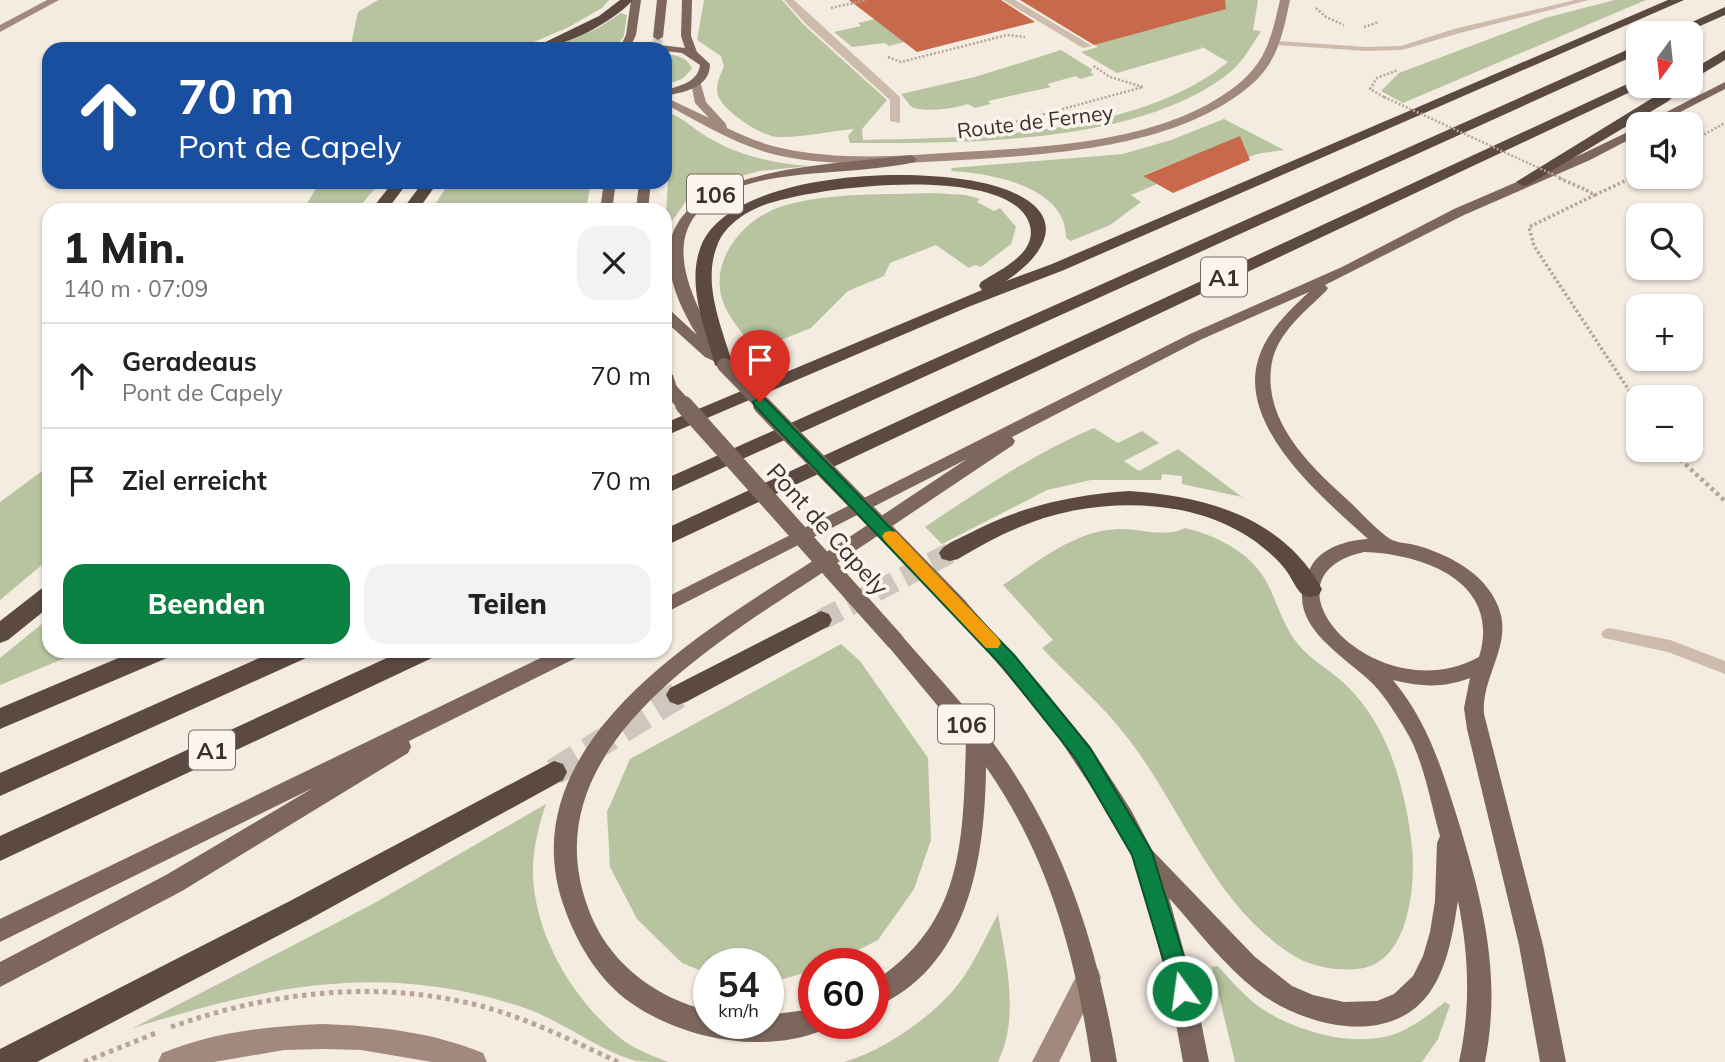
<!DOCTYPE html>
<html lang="de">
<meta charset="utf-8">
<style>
body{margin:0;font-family:Mulish,sans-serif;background:#f2f2f2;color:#202124;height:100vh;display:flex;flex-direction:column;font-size:26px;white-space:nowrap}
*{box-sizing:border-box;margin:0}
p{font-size:23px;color:#757577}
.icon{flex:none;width:38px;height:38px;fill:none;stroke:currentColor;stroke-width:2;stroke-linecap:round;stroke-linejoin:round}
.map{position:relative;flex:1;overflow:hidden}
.sheet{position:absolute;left:42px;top:203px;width:630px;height:455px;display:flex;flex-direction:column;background:#fff;border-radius:21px;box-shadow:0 2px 5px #0004}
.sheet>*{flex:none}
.banner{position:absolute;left:42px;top:42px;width:630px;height:147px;border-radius:21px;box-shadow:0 2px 5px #0004;background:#1a4fa0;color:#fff;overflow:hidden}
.needle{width:46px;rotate:195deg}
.fabs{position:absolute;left:1626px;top:21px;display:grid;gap:14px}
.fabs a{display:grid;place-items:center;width:77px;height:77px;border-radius:14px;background:#fff;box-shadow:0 2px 5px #0004;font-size:35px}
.speed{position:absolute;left:693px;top:948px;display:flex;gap:14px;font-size:35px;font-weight:700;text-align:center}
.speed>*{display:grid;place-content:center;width:91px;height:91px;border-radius:50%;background:#fff;box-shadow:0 2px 5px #0004;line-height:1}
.speed small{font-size:18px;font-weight:400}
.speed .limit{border:10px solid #d22;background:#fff;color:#111}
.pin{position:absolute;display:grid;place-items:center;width:60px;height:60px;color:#fff;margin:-72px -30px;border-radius:50% 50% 50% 0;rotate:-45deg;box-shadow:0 0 7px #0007}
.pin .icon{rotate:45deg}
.me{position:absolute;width:77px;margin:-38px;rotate:346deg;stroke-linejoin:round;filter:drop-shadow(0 0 5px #0008)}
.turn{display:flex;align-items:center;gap:24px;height:147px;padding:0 21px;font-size:32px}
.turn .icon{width:91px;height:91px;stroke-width:2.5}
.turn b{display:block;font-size:49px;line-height:60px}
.round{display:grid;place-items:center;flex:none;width:74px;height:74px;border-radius:21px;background:#f2f2f2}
.headline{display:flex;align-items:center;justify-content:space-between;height:119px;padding:0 21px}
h1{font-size:42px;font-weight:800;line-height:52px}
.action{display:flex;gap:14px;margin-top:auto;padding:14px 21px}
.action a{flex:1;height:80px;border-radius:21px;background:#0b8043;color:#fff;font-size:28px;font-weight:800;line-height:80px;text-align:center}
.action a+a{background:#f2f2f2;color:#202124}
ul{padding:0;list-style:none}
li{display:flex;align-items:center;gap:21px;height:105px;padding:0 21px;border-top:2px solid #e0e0e0}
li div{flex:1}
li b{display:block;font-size:26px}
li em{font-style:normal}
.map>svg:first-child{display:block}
.green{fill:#b8c4a0}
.building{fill:#c8694b}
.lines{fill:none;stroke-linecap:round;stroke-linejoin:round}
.primary-tunnel{stroke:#cfc6bd;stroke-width:10;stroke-dasharray:10 5;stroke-linecap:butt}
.highway-tunnel-far1{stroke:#cfc6bd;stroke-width:21;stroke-dasharray:21 10;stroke-linecap:butt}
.highway-tunnel{stroke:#cfc6bd;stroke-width:27;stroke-dasharray:27 13;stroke-linecap:butt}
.path-far3{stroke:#b9a596;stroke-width:2.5;stroke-dasharray:2 2;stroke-linecap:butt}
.path-far2{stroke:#b9a596;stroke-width:3.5;stroke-dasharray:2.5 2.5;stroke-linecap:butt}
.path-far1{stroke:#b9a596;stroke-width:4.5;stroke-dasharray:3.5 3.5;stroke-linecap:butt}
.path{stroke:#b9a596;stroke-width:5;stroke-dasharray:4.5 4.5;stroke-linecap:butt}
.lane{fill:#cdbbac;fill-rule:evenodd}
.street{fill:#cdbbac;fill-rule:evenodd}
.secondary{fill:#a18a7d;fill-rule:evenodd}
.primary{fill:#7d675c;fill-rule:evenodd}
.highway{fill:#5c4a42;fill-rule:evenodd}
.path-bridge-far1{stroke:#b9a596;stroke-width:2.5;stroke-dasharray:2 2;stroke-linecap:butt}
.path-bridge{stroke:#b9a596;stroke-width:3.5;stroke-dasharray:2.5 2.5;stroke-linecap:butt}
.primary-bridge-far1{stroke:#7d675c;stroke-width:14}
.primary-bridge{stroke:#7d675c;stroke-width:18}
.route{fill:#0b8043;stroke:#07532c;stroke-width:2}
.slow{fill:#f59e0b}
.labels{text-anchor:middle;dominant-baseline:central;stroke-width:7;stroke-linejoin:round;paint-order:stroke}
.far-street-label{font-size:21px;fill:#3b302b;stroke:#fbf5ee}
.shield{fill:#fbf5ee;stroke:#756b66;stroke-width:2}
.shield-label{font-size:23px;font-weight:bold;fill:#3b302b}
.street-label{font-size:24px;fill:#3b302b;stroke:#fbf5ee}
</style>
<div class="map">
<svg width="1725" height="1062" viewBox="0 0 1725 1062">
<rect width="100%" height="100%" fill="#f4ebe1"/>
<path class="green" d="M378,0H609L602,8L567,28L517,49H350L358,12Z
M704,0H782L804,25L887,100L862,129L863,140C975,138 1138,136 1228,62L1197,44L1203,48L1117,73L1081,52L1098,47L1083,38L1101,0H1258L1253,30L1261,31C1250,48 1241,65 1224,77C1131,145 962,143 850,143L848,136L854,129C829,131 802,138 777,137C761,136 726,112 719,98C714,87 720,76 724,66L721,56L697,40Z
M1615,0H1646L1403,103L1381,91L1399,73L1545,18Z
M914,10L904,42L889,46L885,43L852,47L834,32L861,26L858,23Z
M621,13L627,15L624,36L614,49H550L598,28Z
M1061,50L1093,70L1090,72L1094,75L1080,79L1076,76L1047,84L1051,87L988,101L991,104L975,108L968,104C958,108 922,113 912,107C908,104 904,97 901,94L975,77Z
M665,54C676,55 688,57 692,69L682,79L665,85Z
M672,114C684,119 693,128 704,135C737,156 772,163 810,166L760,171L722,181L687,200L665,231Z
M1224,119L1284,150C1273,152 1261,152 1251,156C1225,166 1217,169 1192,156L1144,175L1157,184L1131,195L1141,202L1110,225L1071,241L1066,238C1067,186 989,173 951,171L952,168L1123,154L1171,140Z
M320,182H380L357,210H303Z
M450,182H591L586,210H431Z
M934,193L966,195L980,199L977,202L994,211L1000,208L1016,227L1011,244L981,267L975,265L969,268L936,245L890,263L884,276L848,291L811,328L756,350C743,334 726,316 721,295C712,255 747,217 783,206C830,192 885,195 934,193Z
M1094,428L1118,443L1142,431L1159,443L1124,461L1139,471L1178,449L1242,497L1182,484V476L1162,474L1161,480H1091L1047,490L942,544L925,527C980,490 1033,454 1094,428Z
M49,466V559L0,600V502Z
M1185,528C1221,537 1256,555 1271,591C1279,609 1285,628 1297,643C1312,662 1333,671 1349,688C1366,705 1380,728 1389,750C1401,781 1409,815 1412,848C1416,888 1408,966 1357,969C1337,971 1313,967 1296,957C1212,906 1184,809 1126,736C1102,704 1069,677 1042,648L1053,640L1003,585C1039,561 1075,530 1120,529C1142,529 1165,538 1185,528Z
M49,618V651H82L0,685V658Z
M841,644L860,661L928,758L931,840L914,889L878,940L831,964H814V970L770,983L768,964H709V974L682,963L637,919L610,867L607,812L630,759Z
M546,804C538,828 532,852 533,877C536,939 576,1004 624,1041C637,1050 653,1056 668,1062C658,1062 645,1062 636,1061C600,1051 562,1021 525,1008C384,961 271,985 133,1028L371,905Z
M998,914C1006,962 1020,1016 998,1062H844C882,1051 924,1022 951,993C971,971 984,940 998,914Z
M1218,966C1234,984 1252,1005 1274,1016C1310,1035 1361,1048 1400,1032C1417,1024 1430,1014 1445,1002L1450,1005L1438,1039L1422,1062H1235L1212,967Z"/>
<path class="building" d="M849,0H1001L1035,22L917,52Z
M1020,0H1225L1226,9L1094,45Z
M1240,136L1250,160L1173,193L1143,176Z"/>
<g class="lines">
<path class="primary-tunnel" d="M657,49L658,37"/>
<path class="highway-tunnel-far1" d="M821,620L950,553"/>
<path class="highway-tunnel" d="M554,772L678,695"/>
<path class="path-far3" d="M831,8L867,0
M1316,8L1326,17L1344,25
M1364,27L1379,22
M888,57L901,62L1007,35L1025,37
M1384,97L1370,89L1377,78L1398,70
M985,124L997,127L1143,87L1110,77L1092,65
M1690,142L1725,123
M1628,179L1631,178L1630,173L1638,169"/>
<path class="path-far2" d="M1586,190L1595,195L1529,227L1534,246L1638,404
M1595,195L1631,178"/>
<path class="path-far1" d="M1670,450L1725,501"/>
<path class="path" d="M171,1027C272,991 380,979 485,1007C531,1020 575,1042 618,1062
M84,1062L156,1033"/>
<path class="lane" d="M1575,0H1589L1460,33L1402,50L1367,51L1277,45L1273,43L1277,41L1367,47L1401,46L1454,29Z
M1609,628L1670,640L1725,661V674L1668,652L1604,638L1601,634L1604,630Z"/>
<path class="street" d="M784,0H794L900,97V123L890,121V100L806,24Z
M1003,0H1015L1092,46L1083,48Z"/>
<path class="secondary" d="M47,0H59L0,32V25Z
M1280,0H1290C1283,33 1278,62 1251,85C1177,148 1054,154 962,160C902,163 841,168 781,156C739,147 703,124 665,104V97L709,118L695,103L691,83L700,81L706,102L726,124L727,128C744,136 762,144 781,148C840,161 901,156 961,152C1050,147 1172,142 1243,80C1268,58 1273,30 1280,0Z
M1089,966L1098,969L1101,978L1059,1062H1032L1080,969Z
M323,1024C377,1026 432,1032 483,1053L487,1062H432L361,1050L323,1049L284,1050L214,1062H158L162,1053C213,1032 268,1026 323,1024Z"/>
<path class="primary" d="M631,0H641L636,35L629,49H619L626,35Z
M657,0H667L663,37L658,40L653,37Z
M682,0H692L691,36L697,52L710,64C710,88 684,92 665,96V90C680,86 698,82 700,65L682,53L665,51V49H639L660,45L685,48L681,36Z
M1725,82V89L1657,124H1643Z
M1638,127V135L1590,160L1464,215L1325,285L1328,288L1326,291C1306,311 1278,332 1272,362C1261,421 1311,467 1351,503C1363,515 1376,529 1390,539C1397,543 1407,543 1415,545C1448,554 1485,573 1498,606C1514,644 1481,676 1484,714L1543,945L1566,1062H1540L1519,945L1467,729L1464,708L1470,678C1445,688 1420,687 1393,680C1428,722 1442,769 1458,820C1483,903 1502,975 1485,1062H1459C1471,1007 1469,956 1458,901C1453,932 1448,966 1430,992C1390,1049 1303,1026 1257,991C1223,965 1197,929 1169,898L1195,991L1209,1062H1183L1170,991L1145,895L1133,859L1116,824L1052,728L950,607L952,602L959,600L966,602L1042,687L1090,746L1131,810L1152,850L1255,957L1292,986L1313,995L1344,1002L1377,1001L1394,994L1413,976L1423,956L1430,932L1435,901L1437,843L1440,836C1430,801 1424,760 1405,729C1396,714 1386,698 1374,685C1342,653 1277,622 1312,565C1323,547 1348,540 1368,539C1324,499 1238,428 1258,360C1266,332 1289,311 1309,292L1200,340L1012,437L1015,441L1013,445C951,486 890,528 828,569C720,641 531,747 587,905C606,961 653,997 709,1011V1024H768V1015L814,1009V1024H825L823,1030C763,1055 683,1039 631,1003C598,980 576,942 563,904C510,745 698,635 808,564C862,529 914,494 967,459L665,613V598L1190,334L1342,267L1454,209L1582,154ZM1364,552C1424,554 1502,582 1479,657C1376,713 1251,577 1364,552Z
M911,155L917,159L915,162C865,173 811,170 760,181C645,208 682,287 727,359L720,364L705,357L665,321V309L670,310L697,335C593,166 804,169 911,155Z
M604,182H616L612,210H600Z
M639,182H651L648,210H636Z
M665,370L673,375L677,388L674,391L665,392Z
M895,633L902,636C941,681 984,725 1016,776C1072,864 1100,961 1117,1062H1091C1076,957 1048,855 986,767C985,858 969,968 873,1008V982C965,923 963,838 966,740L888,646L885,641L888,636Z
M555,651H583L580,656L409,741L411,747L408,753L182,891L0,987V962L166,875L313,788L0,942V919Z"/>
<path class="highway" d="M620,0H633C612,23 562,49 531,49L599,16Z
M1668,0H1684L1064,270L968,307L665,436V423L982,290L979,286L981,282C999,270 1037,254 1030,226C1014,161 805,187 759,207C742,214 723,228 717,246C702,284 722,328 733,365L724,371L715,365C705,328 686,284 701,246C732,167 946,162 1012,192C1069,217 1045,255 1006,281L1052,264Z
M1725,7V15L1684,33H1668Z
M1638,45V54L665,494V479Z
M1725,50V60L1690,81V71Z
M1638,79V86H1643L665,546V529Z
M1672,86H1687L1667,102L1528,185L1523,186L1516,182Z
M393,182H408L387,210H371Z
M423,182H438L418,210H402Z
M1129,491C1205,496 1283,517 1322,589L1319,595C1314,597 1308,598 1303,595C1296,590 1291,576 1285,569C1268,548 1244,532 1220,522C1163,498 1087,501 1030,523C1005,532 981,545 958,559L950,561L942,559L939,553C944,544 956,540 966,535C1018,507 1070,495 1129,491Z
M49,586V607L8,640L0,643V621L41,589Z
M821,611L829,614L832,620L829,626L686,702L678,705L670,702L666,695L670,688Z
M135,651H171L167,658L0,729V708Z
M275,651H310L306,658L0,796V773Z
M402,651H436L432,658L0,861V836Z
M554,761L563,764L567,772L563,780L308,920L37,1062H0V1049L288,902Z"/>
<path class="path-bridge-far1" d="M1384,97L1563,179"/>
<path class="path-bridge" d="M1559,178L1586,190"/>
<path class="primary-bridge-far1" d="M724,365L764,406
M669,388L685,406"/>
<path class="primary-bridge" d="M684,405L895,641
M762,405L959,607"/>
</g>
<path class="route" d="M760,398L765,399L1014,655L1090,748L1152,852L1194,991L1190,999L1182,1002L1175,999L1132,855L1076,759L1002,666L755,406L753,402Z"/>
<path class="slow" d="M890,531L896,532L998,638L1001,643L998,648H986L885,541L882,536L885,532Z"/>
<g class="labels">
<g class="far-street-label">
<text transform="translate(1035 121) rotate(-7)">Route de Ferney</text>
</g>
<g class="shield">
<rect x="687" y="174.5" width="56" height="39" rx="5"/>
<rect x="1201" y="257.5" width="46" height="39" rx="5"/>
<rect x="938" y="704.5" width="56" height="39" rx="5"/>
<rect x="189" y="730.5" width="46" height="39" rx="5"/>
</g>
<g class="shield-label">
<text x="715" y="194">106</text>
<text x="1224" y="277">A1</text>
<text x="966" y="724">106</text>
<text x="212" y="750">A1</text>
</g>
<g class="street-label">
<text transform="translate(828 529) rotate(48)">Pont de Capely</text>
</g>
</g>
</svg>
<div class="fabs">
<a><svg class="needle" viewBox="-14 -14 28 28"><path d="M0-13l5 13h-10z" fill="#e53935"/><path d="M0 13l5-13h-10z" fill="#757577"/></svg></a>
<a><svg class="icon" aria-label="sound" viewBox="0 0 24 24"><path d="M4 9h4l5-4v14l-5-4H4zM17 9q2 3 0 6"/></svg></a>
<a><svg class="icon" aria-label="search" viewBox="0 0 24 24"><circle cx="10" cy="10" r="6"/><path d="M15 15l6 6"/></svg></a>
<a>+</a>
<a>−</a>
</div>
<div class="speed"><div>54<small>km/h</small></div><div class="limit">60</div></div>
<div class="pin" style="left:760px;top:402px;background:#d93025"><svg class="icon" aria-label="arrive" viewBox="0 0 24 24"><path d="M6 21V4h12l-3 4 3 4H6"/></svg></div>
<svg class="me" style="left:1182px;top:991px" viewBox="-20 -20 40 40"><circle r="17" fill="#0b8043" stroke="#fff" stroke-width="3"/><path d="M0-11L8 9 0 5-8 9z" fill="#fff"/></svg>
<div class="banner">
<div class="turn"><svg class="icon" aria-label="ahead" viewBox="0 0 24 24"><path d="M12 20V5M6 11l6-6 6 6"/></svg><div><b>70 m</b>Pont de Capely</div></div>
</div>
<section class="sheet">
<div class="headline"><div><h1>1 Min.</h1><p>140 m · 07:09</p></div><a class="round"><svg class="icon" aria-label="close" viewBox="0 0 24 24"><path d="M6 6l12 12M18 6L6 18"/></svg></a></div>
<ul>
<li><svg class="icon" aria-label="ahead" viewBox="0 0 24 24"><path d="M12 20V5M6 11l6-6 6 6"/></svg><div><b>Geradeaus</b><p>Pont de Capely</p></div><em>70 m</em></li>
<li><svg class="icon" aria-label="arrive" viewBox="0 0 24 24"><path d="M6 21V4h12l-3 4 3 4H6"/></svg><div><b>Ziel erreicht</b></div><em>70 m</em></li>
</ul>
<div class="action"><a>Beenden</a><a>Teilen</a></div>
</section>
</div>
